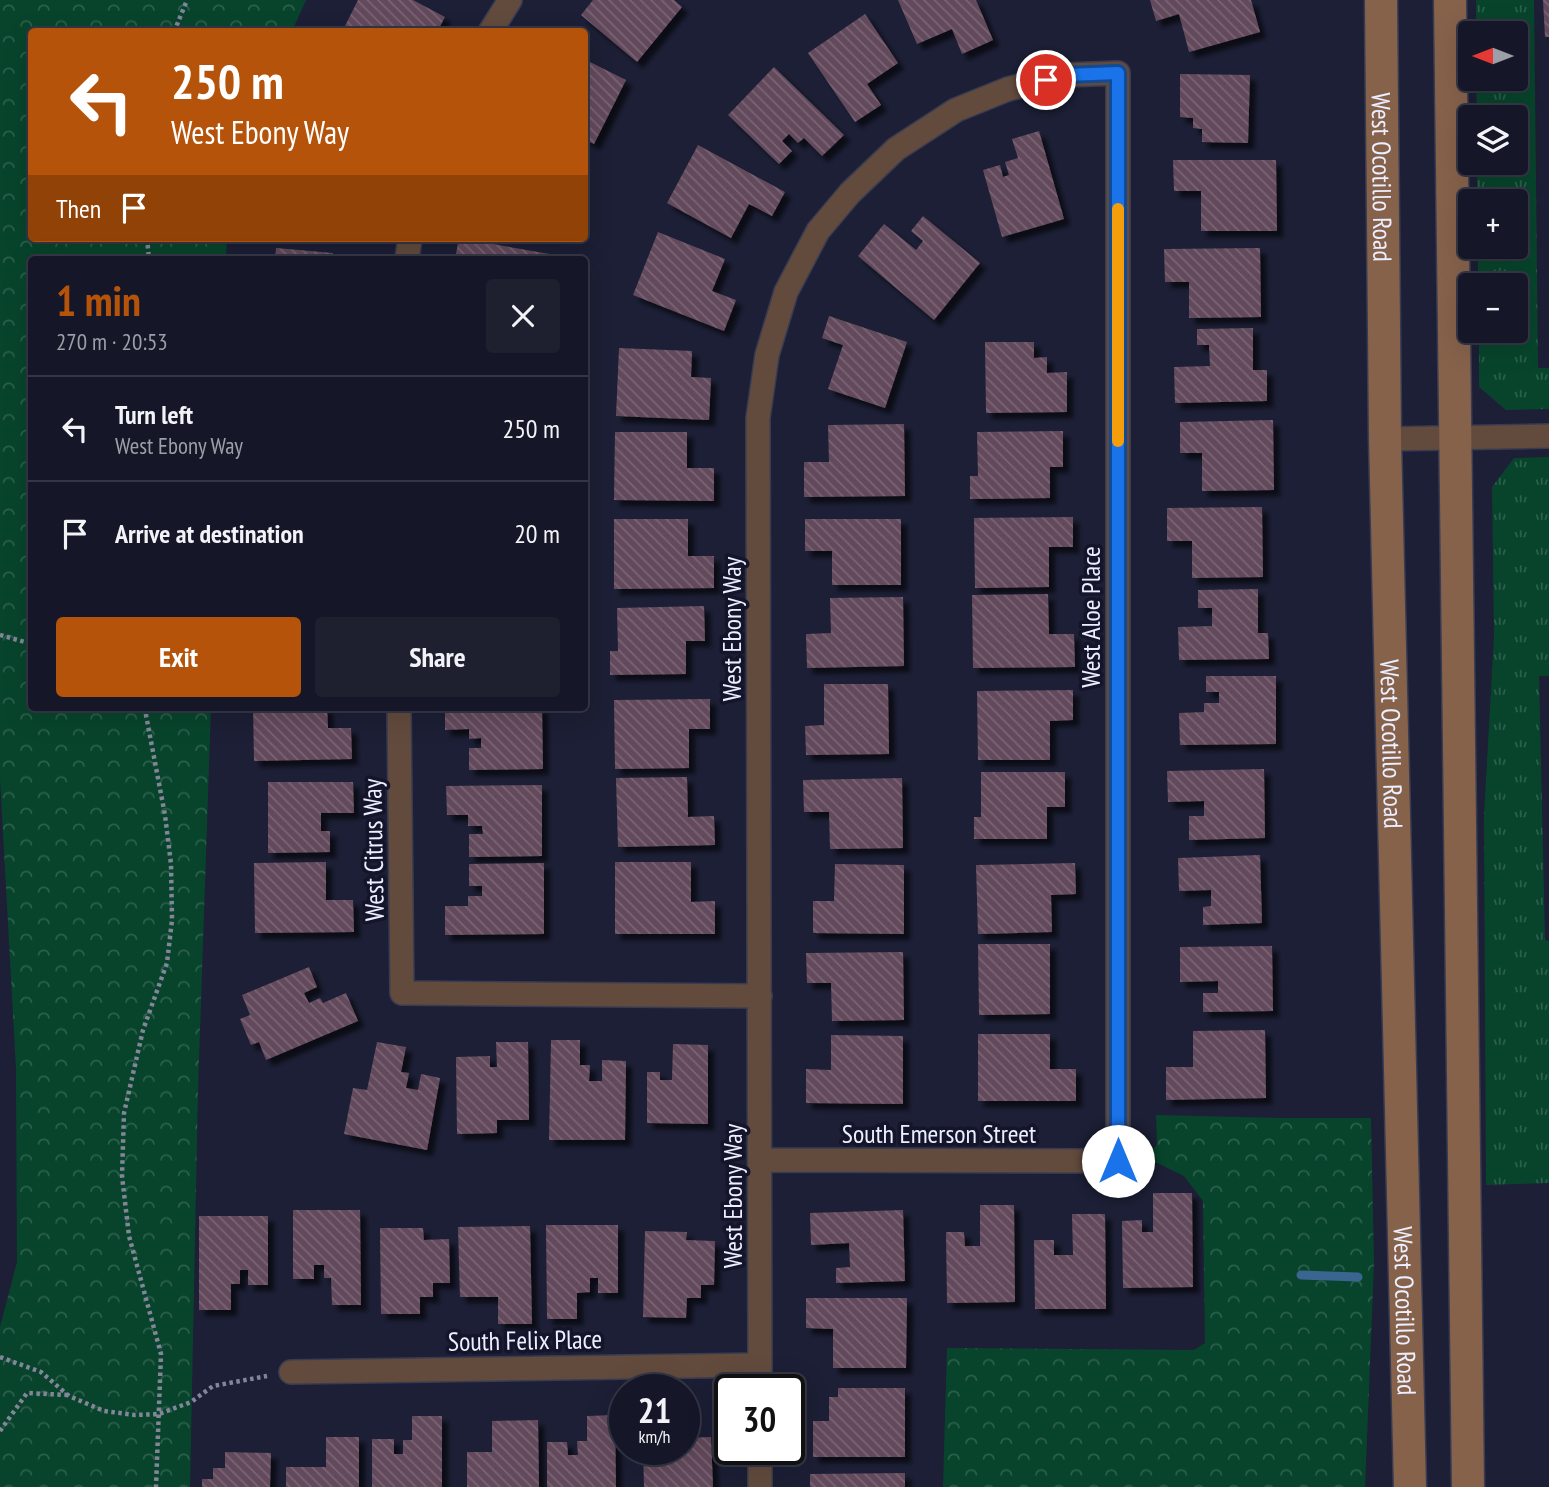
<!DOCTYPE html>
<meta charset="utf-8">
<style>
body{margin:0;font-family:"PT Sans Narrow",sans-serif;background:#1e2030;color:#f1f3f6;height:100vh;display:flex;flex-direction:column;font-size:26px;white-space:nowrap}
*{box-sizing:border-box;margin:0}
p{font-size:23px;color:#9d9fa8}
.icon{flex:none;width:38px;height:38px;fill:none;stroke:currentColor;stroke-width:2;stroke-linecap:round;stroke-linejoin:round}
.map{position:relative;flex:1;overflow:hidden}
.side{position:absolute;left:28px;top:256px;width:560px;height:455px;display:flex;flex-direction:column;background:#151728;border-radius:7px;box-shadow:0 7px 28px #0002,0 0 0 2px #343645}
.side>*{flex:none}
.banner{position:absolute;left:28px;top:28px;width:560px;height:214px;border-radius:7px;box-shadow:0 7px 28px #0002,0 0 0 2px #343645;background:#b45309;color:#fff;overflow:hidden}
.needle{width:46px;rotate:270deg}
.buttons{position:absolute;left:1458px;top:21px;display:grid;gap:14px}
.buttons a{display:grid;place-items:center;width:70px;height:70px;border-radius:7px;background:#151728;box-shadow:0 7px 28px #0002,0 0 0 2px #343645;font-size:35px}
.speed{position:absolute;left:609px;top:1374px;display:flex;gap:14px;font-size:35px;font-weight:700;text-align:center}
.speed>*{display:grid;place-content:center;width:91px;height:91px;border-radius:50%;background:#151728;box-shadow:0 7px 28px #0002,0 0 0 2px #343645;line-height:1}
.speed small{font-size:18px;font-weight:400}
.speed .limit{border:4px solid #111;border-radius:10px;background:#fff;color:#111}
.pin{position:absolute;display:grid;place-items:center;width:60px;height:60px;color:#fff;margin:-30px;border:4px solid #fff;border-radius:50%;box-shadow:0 2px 7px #0007}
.me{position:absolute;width:77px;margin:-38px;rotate:0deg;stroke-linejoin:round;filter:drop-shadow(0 0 5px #0008)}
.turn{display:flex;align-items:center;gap:24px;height:147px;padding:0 28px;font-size:32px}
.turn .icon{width:91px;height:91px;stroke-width:2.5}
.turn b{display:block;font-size:49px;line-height:60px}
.then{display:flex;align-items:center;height:66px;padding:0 28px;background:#0003;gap:14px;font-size:26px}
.round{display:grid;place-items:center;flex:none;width:74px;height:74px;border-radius:7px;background:#1e2030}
.summary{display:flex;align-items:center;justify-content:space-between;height:119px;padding:0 28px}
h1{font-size:42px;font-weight:700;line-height:52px;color:#b45309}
.cta{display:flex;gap:14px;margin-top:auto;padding:14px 28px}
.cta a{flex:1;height:80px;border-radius:7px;background:#b45309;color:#fff;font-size:28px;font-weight:700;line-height:80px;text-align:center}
.cta a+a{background:#1e2030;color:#f1f3f6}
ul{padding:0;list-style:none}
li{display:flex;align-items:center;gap:21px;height:105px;padding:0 28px;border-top:2px solid #343645}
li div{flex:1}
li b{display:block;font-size:26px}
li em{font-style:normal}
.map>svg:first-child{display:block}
.grass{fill:url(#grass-tufts)}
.park{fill:url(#park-crowns)}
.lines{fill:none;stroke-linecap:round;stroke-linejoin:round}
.stream{stroke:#3a6590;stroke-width:9}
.building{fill:url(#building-back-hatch);filter:url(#shadow)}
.street-casing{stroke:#393c51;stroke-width:26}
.secondary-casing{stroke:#393c51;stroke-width:35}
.path{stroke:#838699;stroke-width:4.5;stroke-dasharray:3.5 3.5;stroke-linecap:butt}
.street{stroke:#624b3d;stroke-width:23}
.secondary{stroke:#86624b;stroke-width:32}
.route-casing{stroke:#114b97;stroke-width:18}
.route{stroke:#1a73e8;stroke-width:12}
.slow{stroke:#f59e0b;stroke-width:12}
.labels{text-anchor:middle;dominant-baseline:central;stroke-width:7;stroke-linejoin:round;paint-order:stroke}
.street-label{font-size:26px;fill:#ecefff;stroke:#14152b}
</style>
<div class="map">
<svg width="1549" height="1487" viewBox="0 0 1549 1487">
<defs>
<pattern id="grass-tufts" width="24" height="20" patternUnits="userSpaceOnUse" patternTransform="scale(1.75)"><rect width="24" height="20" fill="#08442c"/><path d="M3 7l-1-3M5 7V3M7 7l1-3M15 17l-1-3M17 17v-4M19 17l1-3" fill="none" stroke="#2c5f4c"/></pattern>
<pattern id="park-crowns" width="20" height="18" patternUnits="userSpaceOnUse" patternTransform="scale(1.75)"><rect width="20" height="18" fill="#08442c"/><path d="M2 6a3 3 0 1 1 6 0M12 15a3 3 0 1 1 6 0" fill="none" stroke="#2c5f4c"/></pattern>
<pattern id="building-back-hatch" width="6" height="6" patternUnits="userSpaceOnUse" patternTransform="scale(1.75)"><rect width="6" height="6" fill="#634a5c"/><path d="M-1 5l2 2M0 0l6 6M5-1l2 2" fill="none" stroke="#7a6474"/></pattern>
<filter id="shadow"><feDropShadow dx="6" dy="6" stdDeviation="2" flood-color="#0009"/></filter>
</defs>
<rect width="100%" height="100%" fill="#1c1f35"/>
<path class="grass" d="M1476,0H1534L1538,368H1549V409L1506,410L1479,387V331H1516V285H1478V247H1516V201H1477V163H1516V117H1477L1476,79H1516V33H1476Z
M1549,457V676H1539L1545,940L1549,941V1183L1486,1185L1484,817L1494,636L1492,487L1514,458Z"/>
<path class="park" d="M0,0H306L292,31L32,32V238H227L226,259H32V707H211L198,1089L190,1487H0V1327L17,1262L16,1069L0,778Z
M1156,1115L1279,1118H1371L1374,1263L1365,1487H943L947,1348L1194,1350L1205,1343L1203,1201L1184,1176L1147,1158L1157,1144Z"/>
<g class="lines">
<path class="stream" d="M1301,1275L1358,1277"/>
</g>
<path class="building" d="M358,0H413L445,17L437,32H342Z
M593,0H674L682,7L637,62L581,15Z
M898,0H976L993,40L962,54L952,29L917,44Z
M1150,0H1251L1260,32L1189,52L1179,14L1156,21Z
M1543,0H1549V37H1545Z
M865,14L898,63L867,84L881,105L855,122L808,53Z
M584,59L626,80L594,144L584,139Z
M774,67L844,135L822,156L804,138L798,143L789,134L782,141L792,151L779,164L728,115Z
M1180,74L1250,75L1248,143L1202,142V129L1193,128V118L1180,117Z
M1039,131L1064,219L1002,237L983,170L1000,165L1003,177L1009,175L1005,162L1018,158L1012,139Z
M698,145L785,192L772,216L749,204L731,238L667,203Z
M1173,160H1276L1277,231H1201V191H1174Z
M923,216L980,263L934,320L858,256L884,224L916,250L923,241L911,231Z
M658,232L725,259L712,291L736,300L724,331L633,295Z
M459,238L555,255V259H455Z
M276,248L333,253L332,259H275Z
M1260,248L1261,317L1189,318V282H1165L1164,249Z
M829,316L907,342L885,408L828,389L843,345L822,338Z
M1253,328V370H1267V401L1175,403L1174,367L1210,366L1209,345H1197V329Z
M985,342H1034V358L1047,357V373L1067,372V412L986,413Z
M619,348L692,351L691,377L711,378L709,420L616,416Z
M1273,420L1274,490L1202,491V453H1180V422Z
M904,424L905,496L804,497V462H829L828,425Z
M1063,431V467H1050V498L970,499V476H978L977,432Z
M615,432H687V468H714V501L614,500Z
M1262,507L1263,577L1192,578V541H1167V508Z
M1073,517V547H1049V587L975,588L974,518Z
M614,519H688V556H714V588L614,589Z
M805,519H901V585H832V551H805Z
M1258,589V633H1268L1269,659L1179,660L1178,627L1212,626V608H1198V590Z
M1048,594L1049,634H1074L1075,667L973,668L972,595Z
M903,597L904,666L807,668L806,634L831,633L830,598Z
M704,606L705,641H686V674L610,675V651H618L617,608Z
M1206,676H1276V744L1180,745L1179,713L1204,712V703H1219V692H1206Z
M824,684H888L889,754L806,755L805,726L824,725Z
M1073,690V720L1050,721V760H978L977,691Z
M710,699V729H689V768L615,769L614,700Z
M253,707H327L328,728H351L352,759L254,761Z
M445,707H542L543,769L469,770V748H481V738L469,739V729L445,730Z
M1264,769L1265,838L1189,840V816H1204V801L1168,802L1167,771Z
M981,772H1065V807H1047V839H974V817H981Z
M687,777L688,817L714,816L715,845L618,847L616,778Z
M902,778L903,848L830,849L829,812H804L803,780Z
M268,782H353L354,813H321V831H330V852L268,853Z
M542,785V856L469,857V834H483L482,826H468V815H447L446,786Z
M1260,855L1262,923L1203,925V907L1211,906V890L1179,891L1178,858Z
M326,862V900H353L354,932L255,933L254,863Z
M615,862H691V902L715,901V934H615Z
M544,863V934L445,935V906H468V896H482V886H469V864Z
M1075,863L1076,894L1051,895L1052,932L978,934L976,865Z
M835,864L904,865V934L813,933V901H834Z
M978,944H1050V1014L979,1015Z
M1272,946L1273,1011L1203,1012V993H1218V981L1180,982V947Z
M903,952L904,1020L832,1021L831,983H807L806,953Z
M309,967L317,987L304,993L309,1003L320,998L323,1003L346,993L358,1021L266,1060L259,1042L251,1045L240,1019L250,1015L242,995Z
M1265,1030L1266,1098L1166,1100V1067H1193V1031Z
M978,1034H1050V1069H1076V1101H978Z
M831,1035L903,1036V1104L806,1103V1069L831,1070Z
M551,1040H580V1065H590L589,1081H602V1060L626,1061L625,1140H549Z
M377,1042L406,1047L401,1072L409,1073L406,1088L418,1090L421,1074L440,1078L427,1150L344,1134L353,1088L367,1090Z
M496,1042H528L529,1120H497V1133L457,1134L456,1057L490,1056V1067H497Z
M673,1044L708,1045V1124L647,1123V1072H660V1080H672Z
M1153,1193H1192L1193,1287L1123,1288L1122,1221L1142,1220V1232H1153Z
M980,1205H1014L1015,1302L947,1303L946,1232H964L965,1246H980Z
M293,1210H360L361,1305H332L331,1278H324V1265H314V1279H293Z
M903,1210L905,1281L836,1283V1268L850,1267L849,1243L811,1245L810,1213Z
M1072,1214H1105L1106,1309H1035L1034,1240H1054V1255H1073Z
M199,1216H268V1285H248V1270H240V1284H231V1310H199Z
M546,1225H618V1293H598V1278H590V1292L577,1293V1319H547Z
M530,1226L532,1324H498V1297H460L458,1227Z
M380,1228H423L424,1240L449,1239L450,1283H433V1297H420V1314H381Z
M645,1231L687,1232L686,1240L715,1241L714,1285H701V1298H687L686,1318L643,1317Z
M806,1298H907L906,1368H833V1329L806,1328Z
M838,1388H905V1457H813V1421H829V1397H838Z
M615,1415L616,1487H547V1442H567L568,1455H578L577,1441H587V1416Z
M412,1416H442V1487H372V1439H394V1454H403V1440H412Z
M538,1420L539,1487H467V1452H492V1421Z
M326,1437H359V1487H286V1467H326Z
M711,1437L713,1487H644L643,1449H684V1438Z
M225,1452L271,1453L270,1487H202V1479H213V1468H225Z
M905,1473V1487H810V1474Z"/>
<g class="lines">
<g class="street-casing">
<path id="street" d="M490,32L510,0
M407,259L410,238
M1385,439L1549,436
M399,707L402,993L760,996
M760,1160L1118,1161V73L1066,75L1008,89L956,110L896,149L850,193L818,231L786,292L767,355L758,418C759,742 759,1066 760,1390
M291,1372L760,1365
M760,1449V1487"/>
</g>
<g class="secondary-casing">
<g id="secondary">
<path id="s1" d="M1381,0L1385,439L1410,1487"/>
<path d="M1450,0L1468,1487"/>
</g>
</g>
<path class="path" d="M174,32L187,0
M147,238L149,259
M0,635L32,644
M146,707V715L165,815L171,864L172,920L167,963L143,1030L124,1113L122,1176L129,1236L161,1354L156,1487
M0,1357L41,1372L69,1396L104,1411L135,1415L159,1414L191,1402L213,1386L267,1376
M0,1431L27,1393L67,1395"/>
<use href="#street" class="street"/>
<use href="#secondary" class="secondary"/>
</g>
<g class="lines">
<g class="route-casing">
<path id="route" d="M1046,80L1066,75L1118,73V1161"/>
</g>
<use href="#route" class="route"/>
<path class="slow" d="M1118,209V441"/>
</g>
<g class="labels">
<g class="street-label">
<text stroke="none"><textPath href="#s1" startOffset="177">West Ocotillo Road</textPath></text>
<text transform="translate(1090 617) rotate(-90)">West Aloe Place</text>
<text transform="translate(731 629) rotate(-90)">West Ebony Way</text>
<text stroke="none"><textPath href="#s1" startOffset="744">West Ocotillo Road</textPath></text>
<text transform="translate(373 850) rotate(-91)">West Citrus Way</text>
<text x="939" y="1133">South Emerson Street</text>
<text transform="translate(732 1196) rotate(-90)">West Ebony Way</text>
<text stroke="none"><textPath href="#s1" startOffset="1311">West Ocotillo Road</textPath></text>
<text transform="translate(525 1340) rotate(-1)">South Felix Place</text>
</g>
</g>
</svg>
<div class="buttons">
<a><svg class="needle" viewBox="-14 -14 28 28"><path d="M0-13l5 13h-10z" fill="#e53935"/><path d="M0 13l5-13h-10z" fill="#9d9fa8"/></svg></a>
<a><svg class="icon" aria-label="layers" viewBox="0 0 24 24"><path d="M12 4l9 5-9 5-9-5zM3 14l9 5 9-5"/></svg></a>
<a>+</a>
<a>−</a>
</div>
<div class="speed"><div>21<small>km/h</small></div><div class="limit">30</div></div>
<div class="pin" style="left:1046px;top:80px;background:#d93025"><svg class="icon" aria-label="arrive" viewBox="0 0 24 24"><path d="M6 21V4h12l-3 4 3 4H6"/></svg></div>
<svg class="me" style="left:1118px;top:1161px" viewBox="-20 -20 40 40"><circle r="19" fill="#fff"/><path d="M0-13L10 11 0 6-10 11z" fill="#1a73e8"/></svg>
<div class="banner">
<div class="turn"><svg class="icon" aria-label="left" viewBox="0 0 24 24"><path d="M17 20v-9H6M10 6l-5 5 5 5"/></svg><div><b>250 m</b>West Ebony Way</div></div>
<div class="then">Then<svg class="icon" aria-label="arrive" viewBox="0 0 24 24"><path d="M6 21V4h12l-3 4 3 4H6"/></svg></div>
</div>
<section class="side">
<div class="summary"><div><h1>1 min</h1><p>270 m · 20:53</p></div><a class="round"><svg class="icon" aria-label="close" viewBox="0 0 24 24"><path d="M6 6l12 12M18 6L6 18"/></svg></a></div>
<ul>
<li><svg class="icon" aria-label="left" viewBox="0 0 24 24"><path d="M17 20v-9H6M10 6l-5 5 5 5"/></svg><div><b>Turn left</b><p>West Ebony Way</p></div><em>250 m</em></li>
<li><svg class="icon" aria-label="arrive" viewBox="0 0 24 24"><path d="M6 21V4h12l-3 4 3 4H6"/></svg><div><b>Arrive at destination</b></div><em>20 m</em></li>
</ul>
<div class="cta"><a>Exit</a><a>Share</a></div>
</section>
</div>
